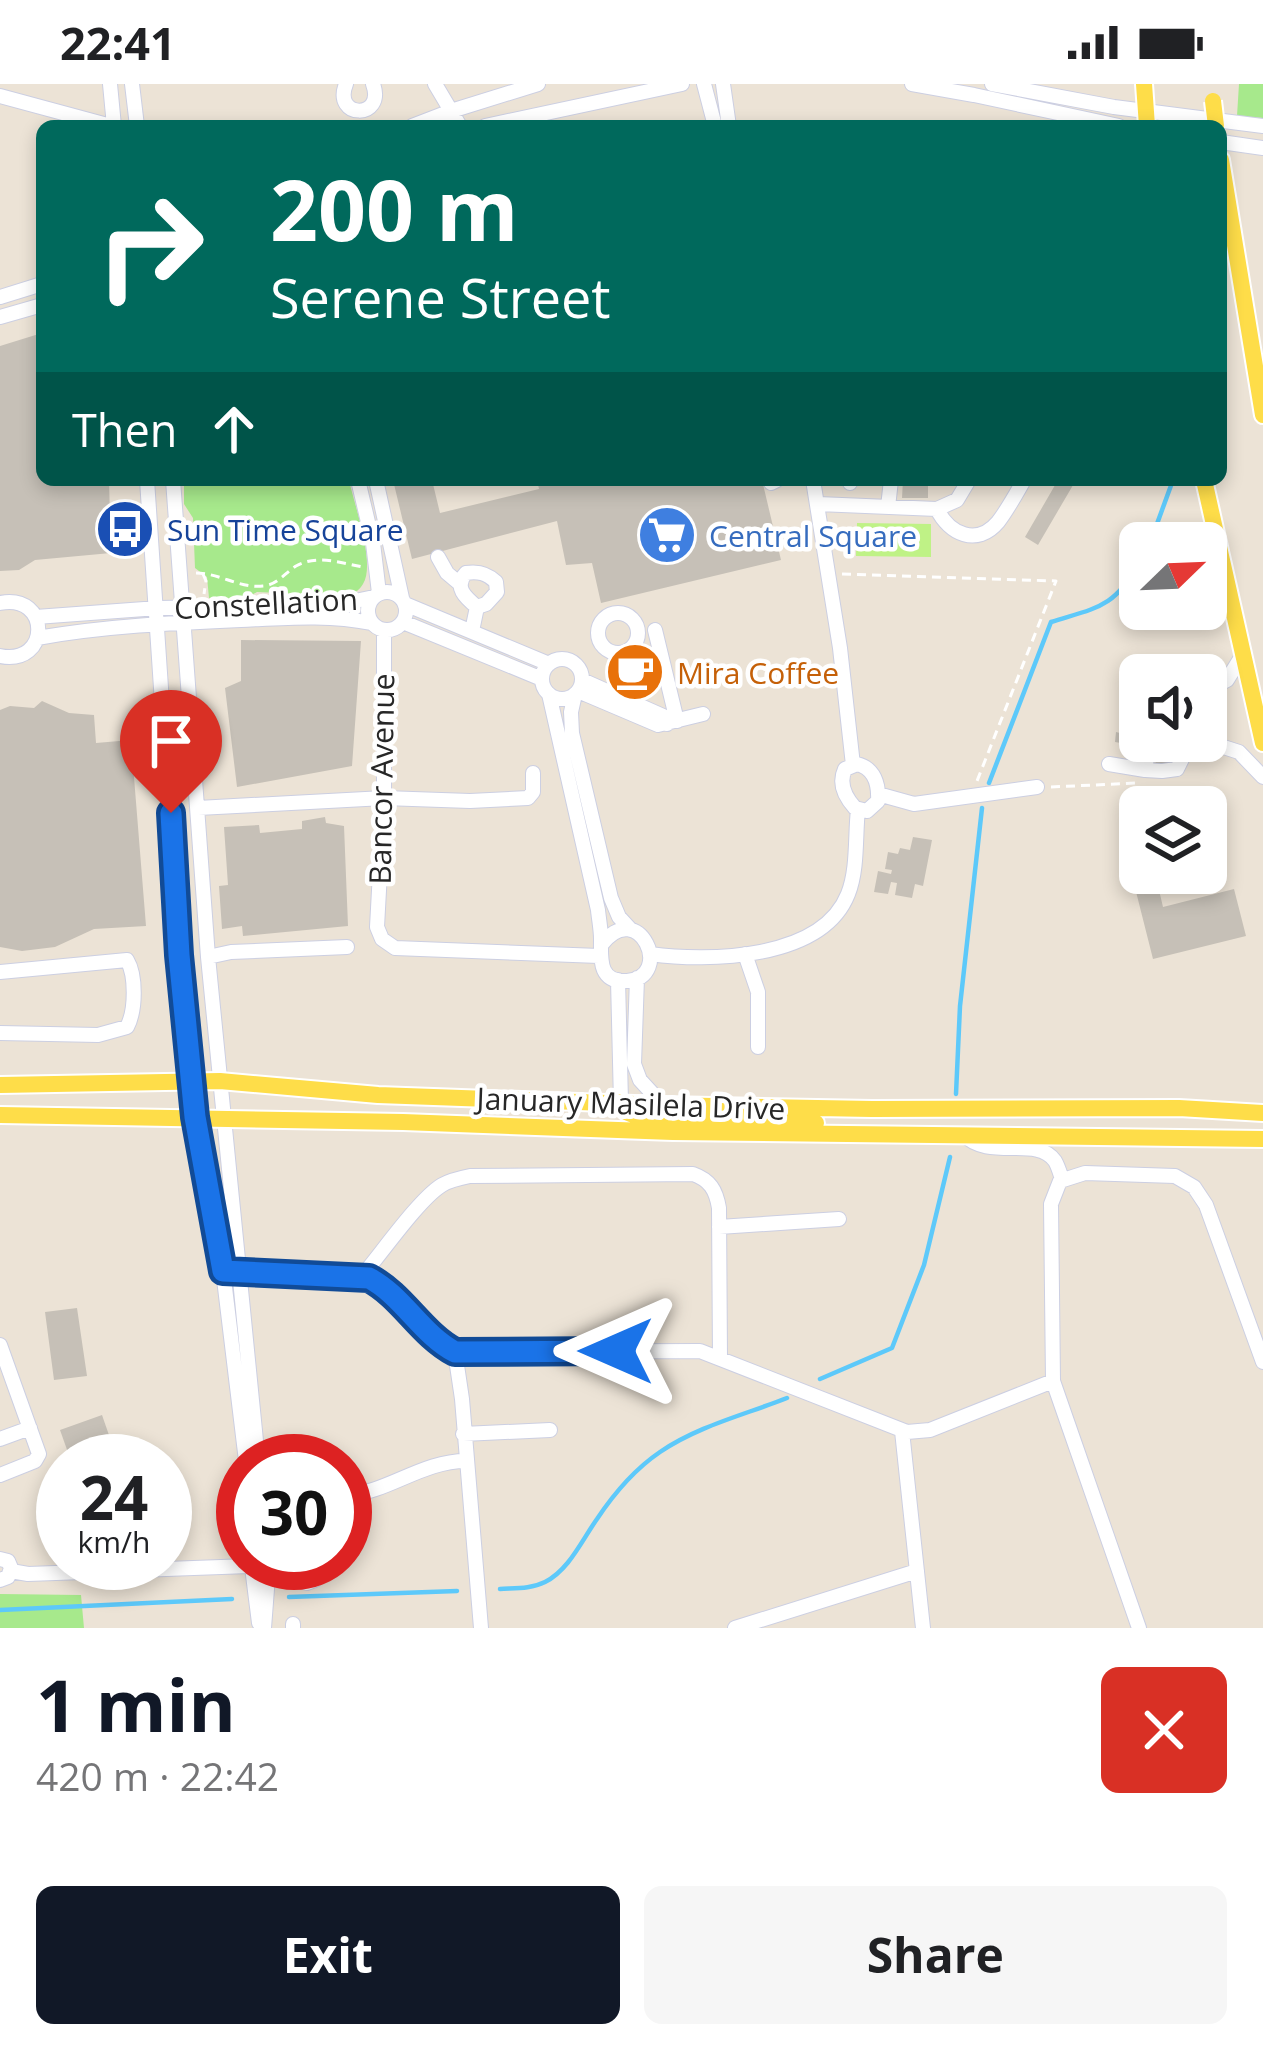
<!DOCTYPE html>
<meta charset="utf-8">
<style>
body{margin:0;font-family:"Open Sans",sans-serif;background:#f6f6f6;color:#202124;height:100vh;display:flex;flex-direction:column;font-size:45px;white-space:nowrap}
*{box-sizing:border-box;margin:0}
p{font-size:39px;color:#757577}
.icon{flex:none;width:66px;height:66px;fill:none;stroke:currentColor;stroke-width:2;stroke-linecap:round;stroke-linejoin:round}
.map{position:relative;height:1544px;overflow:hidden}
.side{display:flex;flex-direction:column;background:#fff;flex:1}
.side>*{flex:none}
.top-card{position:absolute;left:36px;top:36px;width:1191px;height:366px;border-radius:18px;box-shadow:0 6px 18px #0003;background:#00695c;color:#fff;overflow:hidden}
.needle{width:78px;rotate:67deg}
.tools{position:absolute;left:1119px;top:438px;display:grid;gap:24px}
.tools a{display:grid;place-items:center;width:108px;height:108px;border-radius:18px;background:#fff;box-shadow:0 6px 18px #0003;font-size:60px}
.speed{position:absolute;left:36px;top:1350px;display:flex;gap:24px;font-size:60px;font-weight:700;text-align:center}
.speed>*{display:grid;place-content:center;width:156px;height:156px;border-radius:50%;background:#fff;box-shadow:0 6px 18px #0003;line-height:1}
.speed small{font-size:30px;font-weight:400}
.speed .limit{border:18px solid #d22;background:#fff;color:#111}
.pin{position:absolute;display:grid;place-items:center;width:102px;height:102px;color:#fff;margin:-123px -51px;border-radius:50% 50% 50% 0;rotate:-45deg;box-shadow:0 0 12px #0007}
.pin .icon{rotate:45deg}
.me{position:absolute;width:132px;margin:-66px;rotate:270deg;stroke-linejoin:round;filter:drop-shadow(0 0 9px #0008)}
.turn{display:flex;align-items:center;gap:42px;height:252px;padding:0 36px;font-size:54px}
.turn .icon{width:156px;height:156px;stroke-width:2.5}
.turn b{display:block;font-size:84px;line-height:102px}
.then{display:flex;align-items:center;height:114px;padding:0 36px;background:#0003;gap:24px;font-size:45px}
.round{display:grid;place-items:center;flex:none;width:126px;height:126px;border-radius:18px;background:#f6f6f6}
.summary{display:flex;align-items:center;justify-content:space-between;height:204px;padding:0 36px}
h1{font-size:72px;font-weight:700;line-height:90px;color:#111827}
.action{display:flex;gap:24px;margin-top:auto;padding:24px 36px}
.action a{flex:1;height:138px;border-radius:18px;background:#111827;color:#fff;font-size:48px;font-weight:700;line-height:138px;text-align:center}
.action a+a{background:#f6f6f6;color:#202124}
.status{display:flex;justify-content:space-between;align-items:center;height:84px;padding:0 60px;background:#fff;direction:ltr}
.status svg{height:33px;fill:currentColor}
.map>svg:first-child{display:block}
.green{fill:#a7e98c}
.pitch{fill:#bff286}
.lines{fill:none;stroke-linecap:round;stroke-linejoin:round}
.stream{stroke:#5dc9fa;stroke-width:4.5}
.building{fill:#c6c0b7}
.minor-casing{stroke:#cccfe2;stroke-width:16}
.major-casing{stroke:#fff;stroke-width:20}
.path{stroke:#fff;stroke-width:3;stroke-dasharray:9 6;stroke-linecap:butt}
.minor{stroke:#fff;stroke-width:14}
.major{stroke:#fedd49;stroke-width:16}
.major-bridge-casing{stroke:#fff;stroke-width:20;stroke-linecap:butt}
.major-bridge{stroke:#fedd49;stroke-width:16}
.route-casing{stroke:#114b97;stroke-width:30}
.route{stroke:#1a73e8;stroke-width:21}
.labels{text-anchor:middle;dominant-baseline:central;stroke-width:9;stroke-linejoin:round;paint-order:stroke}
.transit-label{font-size:30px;fill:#164399;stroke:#fff;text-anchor:start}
.shop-label{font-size:30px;fill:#366cbe;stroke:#fff;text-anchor:start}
.street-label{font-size:30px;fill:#272727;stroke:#fff}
.food-label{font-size:30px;fill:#c56008;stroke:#fff;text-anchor:start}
</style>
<div class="status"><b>22:41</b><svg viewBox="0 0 49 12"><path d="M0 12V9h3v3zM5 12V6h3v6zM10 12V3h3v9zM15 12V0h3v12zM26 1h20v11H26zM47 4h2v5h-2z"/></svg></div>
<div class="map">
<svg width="1263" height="1544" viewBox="0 0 1263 1544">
<rect width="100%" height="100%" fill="#ece3d6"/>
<path class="green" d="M1239,0H1263V34L1237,32Z
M184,396H349C354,420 376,479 363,500C359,507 355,508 349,512L257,508L243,516L209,514L207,493L195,484L193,434L184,420Z
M0,1510L81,1511L84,1544H0Z"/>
<path class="pitch" d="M857,439L931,440V473L856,472Z"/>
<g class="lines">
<path class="stream" d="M1150,459L1173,396
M989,699L1051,538C1099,523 1113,524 1140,479
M956,1010L960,922L982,724
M820,1295L892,1264L924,1181L950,1073
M500,1505C515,1504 531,1505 545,1498C569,1486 582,1456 597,1435C613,1411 635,1385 660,1368C698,1342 744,1331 787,1314
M289,1513L457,1507
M0,1526L232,1515"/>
</g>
<path class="building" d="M42,249V396H109L111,469L35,476L19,486L0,487V262Z
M393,396H432L440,429L539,405L537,396H762L781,476L601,519L592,479L566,481L557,437L412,475Z
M903,396H928V414H902Z
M1058,396H1076L1038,461L1025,453Z
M241,556L361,557L352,682L237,703L225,604L241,597Z
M1126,605L1140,607V657H1144V663L1115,658L1116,648L1120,649Z
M42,617L69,629L94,631L96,659L131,656L146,842L94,845L55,863L22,867L0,863V626L10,622L34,624Z
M1159,657H1176L1172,684L1155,682Z
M325,733L326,739L344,742L348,842L243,852L242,842L222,845L219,802L228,801L224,743L259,741L260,749L302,745V737Z
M913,753L932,756L923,802L915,800L912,814L895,811L897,799L891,798L888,810L874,808L878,787L891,790L892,786L885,785L888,768L898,770L900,764L910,766Z
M1140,774V789H1155L1163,823L1234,805L1246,852L1153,875L1128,776Z
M77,1224L87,1292L54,1296L45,1228Z
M102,1331L118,1377H71L60,1346Z"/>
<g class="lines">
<g class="minor-casing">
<path id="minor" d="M110,0L114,42
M132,0L137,42
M346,0C332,35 386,36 373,0
M435,0L460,42
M704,0L715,42
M723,0L729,42
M912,0L974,11L1119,42
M992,0L1114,23L1263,42
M0,12L111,42
M412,42L451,27L538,0
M485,42L682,0
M1221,58L1263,64
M0,213L42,200
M0,233L42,221
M147,396L179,871L195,1033L223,1187L246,1377
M173,396L208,873L258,1377
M358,396L373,459L379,509
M376,396L402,514
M813,396L840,564L853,681
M771,399L777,396
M850,399V396
M818,420L937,425L957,416L969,396
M888,423L891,396
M937,425C949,450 977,463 998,438C1008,425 1016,410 1024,396
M438,473L447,489L460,500
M368 527a19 19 0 1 1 38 0a19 19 0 1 1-38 0Z
M0,519C51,509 51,582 0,572
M405,520L549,580
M598 549a20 20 0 1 1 40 0a20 20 0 1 1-40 0Z
M36,533L158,524L336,521L374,513
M403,538L542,595
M384,546V714L377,843L382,855L395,864L599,872
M655,546L677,637
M472,547L477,523L486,520L497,508L496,498C487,489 478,487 466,489C453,503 466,514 477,523
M37,554C105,542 172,539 241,536C284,534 329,530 371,539
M542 595a20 20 0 1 1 40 0a20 20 0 1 1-40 0Z
M582,596L663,632L667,640
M578,607L658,641L703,630
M1206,607L1227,596L1242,572
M549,610L598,826C599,836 601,846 601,855C601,874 598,899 627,897C675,893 639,813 602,860
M575,610L571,628L572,649L611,814L619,833L631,846
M1205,657L1239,668L1263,693
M857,680C874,684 879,700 878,717L867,727L855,724C845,713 838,700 845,685Z
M1109,680L1145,686L1150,657
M1145,686L1162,687L1177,685L1191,657
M878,710L914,720L1037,703
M198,724L384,714L470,717L528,714L533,708V689
M650,870C708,878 822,876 848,810C858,785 855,752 858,725
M745,870L758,908V963
M208,873L231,868L347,863
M0,888L127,876C136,891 136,926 127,943L98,951L0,949
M637,894L634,980L640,996L663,1021
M618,896L621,1018
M964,1051C989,1077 1037,1051 1055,1077C1058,1082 1060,1089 1062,1095
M719,1143L839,1135
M236,1187C271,1188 360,1184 385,1204C410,1223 427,1253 455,1268L700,1267L907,1348L930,1346L1053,1297
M362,1192C381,1170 419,1115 442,1101C450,1096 460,1094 470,1092L693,1090C710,1096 716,1106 719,1124L720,1274
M0,1261L39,1370L35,1377L0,1391
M455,1268L462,1315L481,1544
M902,1347L923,1544
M463,1350L550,1346
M0,1355L30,1344
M345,1412C389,1408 422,1377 466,1377
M0,1475L8,1477L11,1484L8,1493L0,1496
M291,1479L292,1494L307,1499L315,1496L319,1479
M11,1487L28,1490L249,1482
M253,1491L259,1539
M293,1540V1544
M264,1544L269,1479
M735,1544L917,1487
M1139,1544L1053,1297L1051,1120L1060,1097L1085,1089L1175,1092L1194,1103L1206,1121L1263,1278"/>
</g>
<g class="major-casing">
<path id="major" d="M1144,0L1147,42
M1221,76L1263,331
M1204,396L1263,659
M0,1001L220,997L378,1011L663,1021L872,1025L1179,1024L1263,1029
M621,1018L626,1028L641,1034L816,1039
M0,1031L403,1038L673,1048L1263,1055"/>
</g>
<path class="path" d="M196,489C219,489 241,505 263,502C277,501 285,489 296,482C318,470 340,479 363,483
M203,490L206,497L204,510
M842,490L1056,497L977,697
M1051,703L1137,699"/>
<use href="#minor" class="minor"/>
<use href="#major" class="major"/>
<g class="major-bridge-casing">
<path id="major-bridge" d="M1213,17L1216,42"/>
</g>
<use href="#major-bridge" class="major-bridge"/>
</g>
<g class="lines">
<g class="route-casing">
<path id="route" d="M171,729L179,871L195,1033L223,1187L369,1194C403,1212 421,1250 455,1268L616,1267"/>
</g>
<use href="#route" class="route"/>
</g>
<defs>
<g id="bus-disc" transform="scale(3)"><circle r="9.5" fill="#1a4fb4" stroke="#fff"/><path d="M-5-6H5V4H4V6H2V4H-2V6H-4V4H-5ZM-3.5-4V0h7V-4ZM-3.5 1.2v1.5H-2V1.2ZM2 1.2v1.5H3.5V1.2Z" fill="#fff"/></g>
<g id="supermarket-disc" transform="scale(3)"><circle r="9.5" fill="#3f7fe0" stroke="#fff"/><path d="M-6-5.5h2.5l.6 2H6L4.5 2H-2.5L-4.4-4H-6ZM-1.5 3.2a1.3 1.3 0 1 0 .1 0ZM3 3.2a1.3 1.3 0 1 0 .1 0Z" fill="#fff"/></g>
<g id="cafe-disc" transform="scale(3)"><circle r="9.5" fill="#e8710a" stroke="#fff"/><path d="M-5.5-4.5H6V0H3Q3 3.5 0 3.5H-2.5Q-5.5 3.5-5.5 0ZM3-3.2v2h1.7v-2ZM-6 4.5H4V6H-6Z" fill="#fff"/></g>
</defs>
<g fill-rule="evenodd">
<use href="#bus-disc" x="125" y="445"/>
<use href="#supermarket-disc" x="667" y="451"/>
<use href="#cafe-disc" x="635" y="588"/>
</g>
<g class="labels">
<g class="transit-label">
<text x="167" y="445">Sun Time Square</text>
</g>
<g class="shop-label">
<text x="709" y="451">Central Square</text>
</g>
<g class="street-label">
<text transform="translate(266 519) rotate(-3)">Constellation</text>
<text transform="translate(381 695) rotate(-89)">Bancor Avenue</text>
<text transform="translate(631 1019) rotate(2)">January Masilela Drive</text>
</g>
<g class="food-label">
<text x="677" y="588">Mira Coffee</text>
</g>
</g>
</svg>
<div class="tools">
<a><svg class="needle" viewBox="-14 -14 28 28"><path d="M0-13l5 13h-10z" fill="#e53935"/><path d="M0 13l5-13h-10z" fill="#757577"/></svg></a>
<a><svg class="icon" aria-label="sound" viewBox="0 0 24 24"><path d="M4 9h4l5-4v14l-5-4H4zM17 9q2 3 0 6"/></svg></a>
<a><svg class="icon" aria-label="layers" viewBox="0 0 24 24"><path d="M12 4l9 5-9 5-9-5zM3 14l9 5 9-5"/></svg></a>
</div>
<div class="speed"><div>24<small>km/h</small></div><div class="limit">30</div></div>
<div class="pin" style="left:171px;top:729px;background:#d93025"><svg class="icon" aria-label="arrive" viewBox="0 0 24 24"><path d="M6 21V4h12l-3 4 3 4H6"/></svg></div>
<svg class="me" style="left:616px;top:1267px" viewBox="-20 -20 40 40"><path d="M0-17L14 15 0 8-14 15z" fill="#1a73e8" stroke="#fff" stroke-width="4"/></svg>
<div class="top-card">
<div class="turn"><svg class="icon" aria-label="right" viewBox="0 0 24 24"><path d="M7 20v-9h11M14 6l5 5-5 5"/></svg><div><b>200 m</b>Serene Street</div></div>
<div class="then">Then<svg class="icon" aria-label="ahead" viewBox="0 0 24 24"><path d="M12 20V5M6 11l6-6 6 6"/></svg></div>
</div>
</div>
<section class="side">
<div class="summary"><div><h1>1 min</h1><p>420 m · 22:42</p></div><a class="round" style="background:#d93025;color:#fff"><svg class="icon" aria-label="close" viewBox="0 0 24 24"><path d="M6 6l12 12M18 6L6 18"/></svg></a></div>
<div class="action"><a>Exit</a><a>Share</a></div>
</section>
